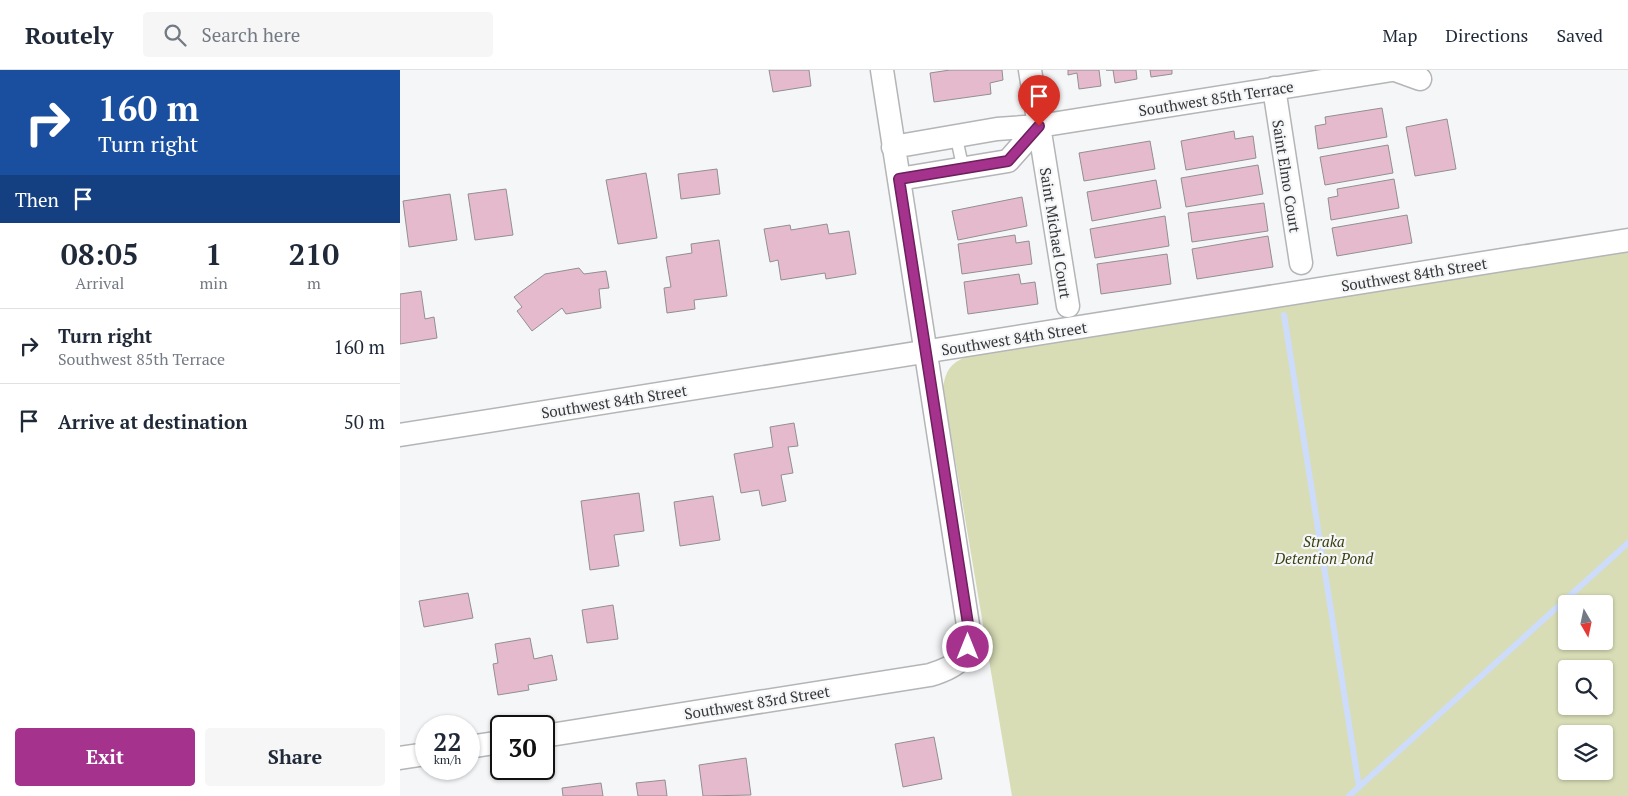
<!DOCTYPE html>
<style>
body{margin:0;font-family:"PT Serif",serif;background:#f6f6f7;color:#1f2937;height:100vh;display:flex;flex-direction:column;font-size:19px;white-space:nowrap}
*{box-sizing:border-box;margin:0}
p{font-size:16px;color:#747a83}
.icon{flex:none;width:28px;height:28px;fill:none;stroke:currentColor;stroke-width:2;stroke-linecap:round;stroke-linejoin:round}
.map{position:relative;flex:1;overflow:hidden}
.sheet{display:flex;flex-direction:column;background:#fff;width:400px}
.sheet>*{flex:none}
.hud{background:#1a4fa0;color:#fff;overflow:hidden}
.needle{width:32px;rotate:171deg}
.tools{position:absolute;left:1158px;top:525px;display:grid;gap:10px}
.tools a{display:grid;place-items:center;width:55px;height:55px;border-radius:5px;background:#fff;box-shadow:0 1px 4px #0004;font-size:25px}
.speed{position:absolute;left:15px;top:645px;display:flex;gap:10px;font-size:25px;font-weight:700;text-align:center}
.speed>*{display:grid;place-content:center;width:65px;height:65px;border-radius:50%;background:#fff;box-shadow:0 1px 4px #0004;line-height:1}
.speed small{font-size:12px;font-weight:400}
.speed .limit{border:2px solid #111;border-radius:8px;background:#fff;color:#111}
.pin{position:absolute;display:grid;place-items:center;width:42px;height:42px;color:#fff;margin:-51px -21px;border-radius:50% 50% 50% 0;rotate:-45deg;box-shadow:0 0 5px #0007}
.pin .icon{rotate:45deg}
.me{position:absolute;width:55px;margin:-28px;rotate:0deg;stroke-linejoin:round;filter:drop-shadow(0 0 4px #0008)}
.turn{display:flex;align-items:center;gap:18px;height:105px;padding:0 15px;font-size:22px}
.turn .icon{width:65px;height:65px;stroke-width:2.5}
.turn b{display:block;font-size:35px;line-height:42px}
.then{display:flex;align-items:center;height:48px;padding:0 15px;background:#0003;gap:10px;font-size:19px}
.eta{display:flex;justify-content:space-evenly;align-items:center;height:85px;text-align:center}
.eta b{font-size:30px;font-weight:700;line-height:35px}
.button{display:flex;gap:10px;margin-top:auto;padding:10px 15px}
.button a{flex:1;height:58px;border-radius:5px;background:#a5328d;color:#fff;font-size:20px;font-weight:700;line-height:58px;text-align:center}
.button a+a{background:#f6f6f7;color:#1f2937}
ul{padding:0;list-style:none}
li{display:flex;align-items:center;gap:15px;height:75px;padding:0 15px;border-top:1px solid #e0e1e3}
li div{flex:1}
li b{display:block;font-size:19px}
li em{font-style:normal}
header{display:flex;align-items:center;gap:30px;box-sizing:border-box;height:70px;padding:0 25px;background:#fff;border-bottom:1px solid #e0e1e3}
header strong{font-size:24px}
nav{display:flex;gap:28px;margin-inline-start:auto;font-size:18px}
.search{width:350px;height:45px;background:#f6f6f7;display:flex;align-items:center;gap:12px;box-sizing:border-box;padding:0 18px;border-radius:5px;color:#747a83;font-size:19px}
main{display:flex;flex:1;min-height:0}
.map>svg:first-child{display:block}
.green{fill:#d8ddb6;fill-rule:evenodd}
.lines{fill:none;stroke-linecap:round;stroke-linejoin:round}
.stream{stroke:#ccdcfa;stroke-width:6}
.building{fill:#e6bacd;stroke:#928f90}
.lane-casing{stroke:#b3b5b7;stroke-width:14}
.street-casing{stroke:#b3b5b7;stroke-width:25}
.lane{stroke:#fff;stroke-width:11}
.street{stroke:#fff;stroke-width:22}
.route-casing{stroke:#6b205c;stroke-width:12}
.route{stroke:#a5328d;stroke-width:9}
.labels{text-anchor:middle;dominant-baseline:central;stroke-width:4.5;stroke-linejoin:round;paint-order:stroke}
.street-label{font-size:15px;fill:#353637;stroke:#f4f6f8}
.park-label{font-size:15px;font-style:italic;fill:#3d4111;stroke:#f4f6f8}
</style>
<header>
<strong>Routely</strong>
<div class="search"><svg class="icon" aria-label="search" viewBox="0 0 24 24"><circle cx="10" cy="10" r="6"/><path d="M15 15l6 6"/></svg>Search here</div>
<nav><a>Map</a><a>Directions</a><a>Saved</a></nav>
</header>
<main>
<section class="sheet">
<div class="hud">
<div class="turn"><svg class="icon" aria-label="right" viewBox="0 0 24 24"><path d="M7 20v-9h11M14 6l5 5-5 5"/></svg><div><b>160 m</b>Turn right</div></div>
<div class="then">Then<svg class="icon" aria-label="arrive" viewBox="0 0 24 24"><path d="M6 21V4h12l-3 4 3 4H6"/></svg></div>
</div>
<div class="eta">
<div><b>08:05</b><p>Arrival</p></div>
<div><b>1</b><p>min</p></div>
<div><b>210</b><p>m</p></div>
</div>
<ul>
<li><svg class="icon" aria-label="right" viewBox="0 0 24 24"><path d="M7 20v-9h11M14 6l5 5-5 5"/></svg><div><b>Turn right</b><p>Southwest 85th Terrace</p></div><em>160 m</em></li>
<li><svg class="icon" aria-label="arrive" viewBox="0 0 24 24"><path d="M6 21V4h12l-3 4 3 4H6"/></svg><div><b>Arrive at destination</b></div><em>50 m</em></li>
</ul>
<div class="button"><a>Exit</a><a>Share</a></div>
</section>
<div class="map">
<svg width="1228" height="726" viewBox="0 0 1228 726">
<rect width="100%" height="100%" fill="#f4f6f8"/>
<path class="green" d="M1228,181V726H612L543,318C546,301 549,295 565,287ZM1166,534H1204V571H1166ZM1166,599H1204V636H1166ZM1166,664H1204V701H1166Z"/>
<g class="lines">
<path class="stream" d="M884,245L959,717
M949,726L1228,473"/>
</g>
<path class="building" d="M369,0H409L411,16L373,22Z
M550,0H602L603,10L590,13L591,24L534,32L530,3Z
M668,0H699L701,16L679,19L677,3L668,5Z
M706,0H736L737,9L715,13L713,0Z
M750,0H772V4L751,7Z
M982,38L987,67L918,79L915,56L926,54L925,47Z
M1047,49L1056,99L1015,106L1006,57Z
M834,61L835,69L853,66L856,88L786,100L781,71Z
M750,71L755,99L684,111L679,83Z
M988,75L993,103L925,115L920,87Z
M858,95L863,124L786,137L781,108Z
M317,99L320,124L281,129L278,104Z
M246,103L257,168L218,174L206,110Z
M994,109L999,138L931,150L928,128L938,126L937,119Z
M756,110L761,138L692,151L687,122Z
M106,119L113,165L75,170L68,124Z
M50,124L57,170L9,177L3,131Z
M622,127L627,156L558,170L552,141Z
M864,133L868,161L792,172L788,143Z
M1007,145L1012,173L937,186L932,158Z
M765,146L769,176L695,188L690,159Z
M427,154L429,164L449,161L456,204L426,209L425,203L381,210L378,190L370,192L364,159L390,155L391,160Z
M615,165L616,173L629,171L632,194L562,204L558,174Z
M868,166L873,197L797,209L792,179Z
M319,170L327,226L294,230L295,239L267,243L264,218L271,217L266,187L292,183L291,174Z
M767,184L771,214L701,224L697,194Z
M179,198L184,204L206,201L209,218L199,219L201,238L166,244L162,238L132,261L117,241L122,237L114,227L145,204Z
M619,204L621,214L635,212L638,234L568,244L564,212Z
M21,221L25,249L34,247L37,268L0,274V224Z
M394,353L398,376L388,377L393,403L381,405L386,431L362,436L359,420L341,423L334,384L373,377L370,357Z
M239,423L244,461L214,465L219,496L190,500L181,431Z
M313,426L320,470L280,476L274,432Z
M68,523L73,548L24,557L19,531Z
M213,535L218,569L187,573L182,540Z
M130,568L134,589L152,585L157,610L128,615L129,620L98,625L93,594L98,593L95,574Z
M534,667L542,709L503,717L495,674Z
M346,688L351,725L303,726L299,695Z
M265,710L267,726H238L236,713Z
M201,713L203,726H163L162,718Z"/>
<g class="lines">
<g class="lane-casing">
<path id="lane" d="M556,66L563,98"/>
</g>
<g class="street-casing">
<path id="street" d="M630,0L668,236
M995,0L1020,9
M874,18L901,193
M493,77L597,59L639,56L992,0
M499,109L608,91L639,56
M0,365L1228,170
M144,666L530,605C560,596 571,586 568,555L482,0
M69,677L101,672
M0,688L26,684"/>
</g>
<use href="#lane" class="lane"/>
<use href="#street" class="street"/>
</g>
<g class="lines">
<g class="route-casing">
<path id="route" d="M568,577V554L499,109L608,91L639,56"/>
</g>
<use href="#route" class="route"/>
</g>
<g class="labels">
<g class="street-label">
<text transform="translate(816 28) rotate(-9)">Southwest 85th Terrace</text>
<text transform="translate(887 106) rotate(81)">Saint Elmo Court</text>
<text transform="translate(656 163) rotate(81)">Saint Michael Court</text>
<text transform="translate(1014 204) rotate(-9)">Southwest 84th Street</text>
<text transform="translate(614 268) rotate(-9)">Southwest 84th Street</text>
<text transform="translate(214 331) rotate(-9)">Southwest 84th Street</text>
<text transform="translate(357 632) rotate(-9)">Southwest 83rd Street</text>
</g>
<g class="park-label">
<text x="924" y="471">Straka<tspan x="924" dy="17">Detention Pond</tspan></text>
</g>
</g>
</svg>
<div class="tools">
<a><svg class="needle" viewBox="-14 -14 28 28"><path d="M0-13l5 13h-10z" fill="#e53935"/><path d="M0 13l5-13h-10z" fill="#747a83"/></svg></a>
<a><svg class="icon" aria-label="search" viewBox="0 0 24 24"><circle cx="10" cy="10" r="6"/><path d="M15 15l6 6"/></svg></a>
<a><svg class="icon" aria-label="layers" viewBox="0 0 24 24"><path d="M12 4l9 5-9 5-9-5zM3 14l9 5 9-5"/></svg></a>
</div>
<div class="speed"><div>22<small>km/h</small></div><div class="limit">30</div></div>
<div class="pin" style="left:639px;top:56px;background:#d93025"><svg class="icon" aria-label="arrive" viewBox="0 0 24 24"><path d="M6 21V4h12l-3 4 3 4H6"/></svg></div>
<svg class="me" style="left:568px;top:577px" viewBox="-20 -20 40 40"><circle r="17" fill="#a5328d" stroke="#fff" stroke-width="3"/><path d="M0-11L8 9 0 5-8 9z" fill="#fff"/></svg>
</div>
</main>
